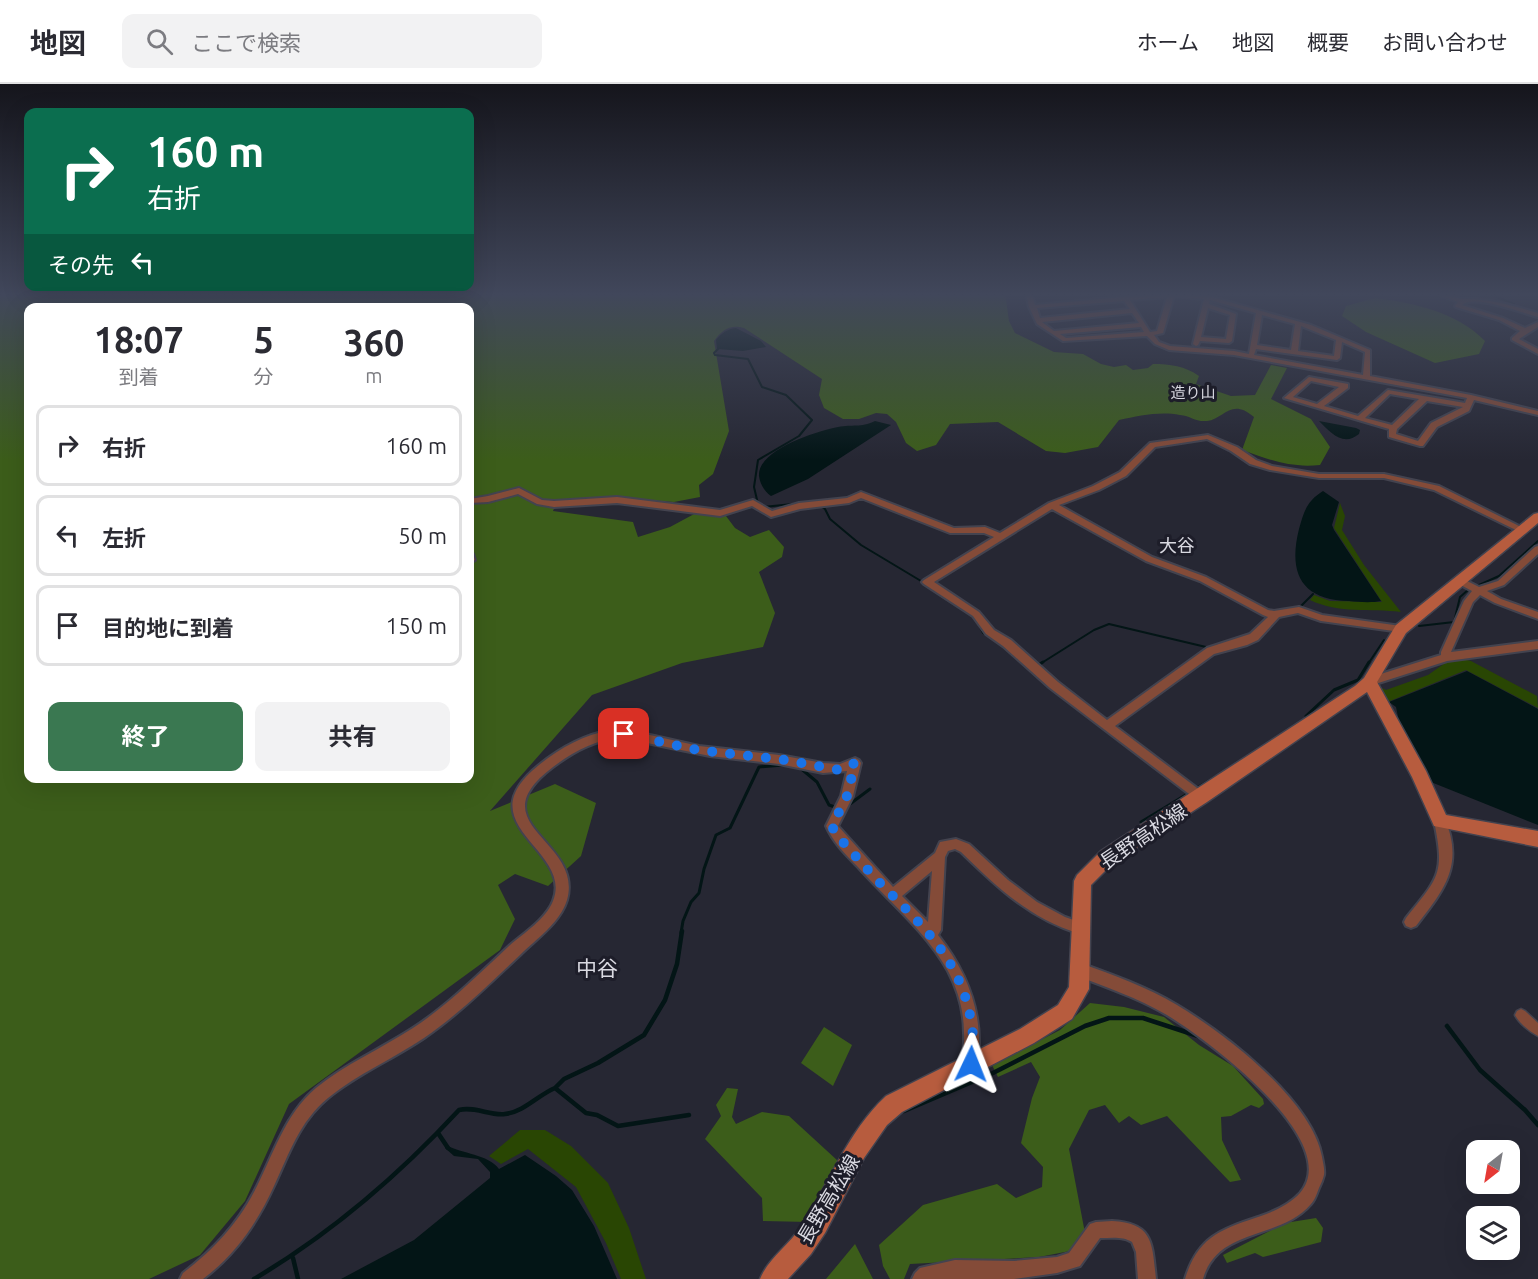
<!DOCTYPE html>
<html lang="ja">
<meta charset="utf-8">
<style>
body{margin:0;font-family:Ubuntu,"Noto Sans JP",sans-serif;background:#f2f2f3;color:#2b2b33;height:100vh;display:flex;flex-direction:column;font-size:22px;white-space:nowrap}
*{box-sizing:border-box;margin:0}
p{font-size:20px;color:#7c7c81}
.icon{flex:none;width:33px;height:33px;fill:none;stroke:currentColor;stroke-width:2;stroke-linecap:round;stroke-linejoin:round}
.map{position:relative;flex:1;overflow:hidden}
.details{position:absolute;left:24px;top:219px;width:450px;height:480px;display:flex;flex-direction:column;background:#fff;border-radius:12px;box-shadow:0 6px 24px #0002}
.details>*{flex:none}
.guide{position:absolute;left:24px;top:24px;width:450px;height:183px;border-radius:12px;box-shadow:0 6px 24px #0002;background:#0b6e4f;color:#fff;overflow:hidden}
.needle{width:39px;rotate:211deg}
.buttons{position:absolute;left:1466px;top:1056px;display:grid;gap:12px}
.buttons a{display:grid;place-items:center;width:54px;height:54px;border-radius:12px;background:#fff;box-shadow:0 6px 24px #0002;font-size:30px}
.pin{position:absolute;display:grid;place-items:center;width:51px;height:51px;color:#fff;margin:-26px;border-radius:12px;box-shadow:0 3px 9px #0006}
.me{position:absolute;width:66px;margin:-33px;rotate:2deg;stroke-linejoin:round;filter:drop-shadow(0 0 4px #0008)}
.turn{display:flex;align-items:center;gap:21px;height:126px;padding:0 24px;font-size:27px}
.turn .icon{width:78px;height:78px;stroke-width:2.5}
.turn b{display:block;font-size:42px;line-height:51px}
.then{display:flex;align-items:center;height:57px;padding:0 24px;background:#0003;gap:12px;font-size:22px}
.eta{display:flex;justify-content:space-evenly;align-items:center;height:102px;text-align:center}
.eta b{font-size:36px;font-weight:700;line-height:42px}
.primary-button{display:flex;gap:12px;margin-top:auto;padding:12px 24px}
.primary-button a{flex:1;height:69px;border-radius:12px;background:#3a7851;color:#fff;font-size:24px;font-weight:700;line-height:69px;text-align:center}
.primary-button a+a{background:#f2f2f3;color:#2b2b33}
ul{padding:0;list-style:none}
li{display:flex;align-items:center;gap:18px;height:81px;margin:0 12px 9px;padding:0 12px;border:3px solid #e1e1e2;border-radius:12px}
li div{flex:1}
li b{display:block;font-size:22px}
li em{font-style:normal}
header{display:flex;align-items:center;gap:36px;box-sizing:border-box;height:84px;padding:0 30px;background:#fff;border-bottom:2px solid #e1e1e2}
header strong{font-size:28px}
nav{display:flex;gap:33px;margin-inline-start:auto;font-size:21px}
.search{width:420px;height:54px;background:#f2f2f3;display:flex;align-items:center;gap:15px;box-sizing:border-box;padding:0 21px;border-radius:12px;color:#7c7c81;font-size:22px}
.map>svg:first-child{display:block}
.green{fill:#294603}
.forest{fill:#3c5d1a;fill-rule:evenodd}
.water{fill:#031516}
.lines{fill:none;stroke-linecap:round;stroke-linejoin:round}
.stream-far2{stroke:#031516;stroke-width:2}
.stream-far1{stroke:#031516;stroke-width:3}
.stream{stroke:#031516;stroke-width:4.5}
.pedestrian-casing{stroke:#43434f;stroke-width:3}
.minor-casing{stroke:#43434f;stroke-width:4}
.secondary-casing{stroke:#43434f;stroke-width:3}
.pedestrian{fill:#844b38;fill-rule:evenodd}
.minor{fill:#844b38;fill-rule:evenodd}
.secondary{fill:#b75c3e;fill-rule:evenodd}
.route{stroke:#1a73e8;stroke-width:10;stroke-dasharray:0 18}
.labels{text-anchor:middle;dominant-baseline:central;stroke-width:6;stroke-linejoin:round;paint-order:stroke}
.far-neighbourhood-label{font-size:15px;fill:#d9d9e1;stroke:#1d1d29}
.neighbourhood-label{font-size:18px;fill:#d9d9e1;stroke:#1d1d29}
.near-street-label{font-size:20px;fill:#d9d9e1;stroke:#1d1d29}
.near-neighbourhood-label{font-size:21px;fill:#d9d9e1;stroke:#1d1d29}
</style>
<header>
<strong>地図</strong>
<div class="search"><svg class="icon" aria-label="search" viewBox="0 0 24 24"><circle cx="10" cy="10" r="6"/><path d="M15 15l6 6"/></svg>ここで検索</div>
<nav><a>ホーム</a><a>地図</a><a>概要</a><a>お問い合わせ</a></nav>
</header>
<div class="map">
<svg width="1538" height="1195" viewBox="0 0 1538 1195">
<rect width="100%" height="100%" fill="#262733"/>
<path class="green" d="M1340,419L1345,432L1342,446L1364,481L1401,528C1370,524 1339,530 1310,516L1314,511L1330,517L1382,518L1334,444Z
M1462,575L1471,577L1537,612L1538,624L1466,586L1390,617H1383L1382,604L1386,606L1428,591L1448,577Z
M520,1046H545L571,1062L608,1099L629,1144L646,1195H621L606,1159L576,1103L528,1065L501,1080L489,1072Z"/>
<path class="forest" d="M0,209H1005L1009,237L1015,249L1054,268L1083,270L1101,280L1114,283L1126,281L1133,286L1148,284L1153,280C1170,280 1185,282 1199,292L1196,300L1231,312L1255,311L1271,281L1287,284L1271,315L1311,335L1330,363L1320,381C1290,384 1270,376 1242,366L1254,333C1231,313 1224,335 1207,337C1195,338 1191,332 1180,331C1159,327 1139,332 1119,336L1098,363L1065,369L1046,367L998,338L950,340L936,361L917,367L906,359L896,338L887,330L876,329L859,335H843L824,324L819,311L822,295L744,244C730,240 722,246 714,257L729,347L713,390L699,401L700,413L674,418L603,413L557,418L553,427L633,438L638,453L670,443L696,429L726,432L735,444L750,453L769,446L784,463L782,473L759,488L775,529L763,563L682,579L592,611L490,727L555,700L596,719L581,772L548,802L515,790L498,801L515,835L500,866L289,1020L245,1117L200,1171L149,1195H0ZM28,224H470V694H28Z
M1375,214C1414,219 1457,228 1485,257L1479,270L1435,279L1366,248L1342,232L1346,222Z
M1090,919L1124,923L1164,933L1199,961L1233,982L1263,1015L1264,1020L1259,1024L1251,1021L1231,1032L1221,1033L1222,1056L1241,1096L1230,1098L1167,1032L1141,1041L1129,1032L1119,1039L1105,1021L1089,1026L1069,1065L1085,1149L1070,1167L1039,1173L910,1180L904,1195H890L883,1182L879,1161L923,1121L997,1100L1016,1114L1042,1103L1043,1083L1021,1059L1032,1014L1040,993L1031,978L998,993L992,981L1060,946Z
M824,943L852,961L833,1002L801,979Z
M727,1004L738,1005L732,1033L736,1040L762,1028L789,1032L838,1077L809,1138L763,1137L762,1114L705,1055L721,1032L716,1021Z
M1316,1134L1323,1144L1321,1158L1263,1173L1255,1169L1227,1179L1223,1171L1285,1139Z
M855,1160L873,1195H826Z"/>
<path class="water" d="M736,244L761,257L766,263L743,267L717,265L716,256C722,249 727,245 736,244Z
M875,337L891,341L808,395L771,412C765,408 760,400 759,392C757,366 817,347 838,343C853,340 860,344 875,337Z
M1319,337L1356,344L1360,346L1359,350C1343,363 1331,349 1319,337Z
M1323,407L1339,418L1332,441L1334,446L1381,517C1371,519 1359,518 1349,517C1301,516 1288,489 1299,445C1304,427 1307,417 1323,407Z
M1467,587L1538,625V741L1416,692H1430L1401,647L1396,623L1389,618Z
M446,1061C462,1070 488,1070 499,1085L525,1071L556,1092L572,1106L594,1142L617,1195H341L414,1156L490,1094V1088L478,1075L454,1072L445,1064Z"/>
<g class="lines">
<path class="stream-far2" d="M1487,209L1514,220
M719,264L714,269L715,271L748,275L762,303L786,311L812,336L799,352L758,376L754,403L758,420
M819,421L825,425L830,435L861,461L926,500
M763,423L813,418
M1302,525L1299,524L1313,510
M1337,533L1395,541
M977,537L983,549L999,558
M1419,542L1454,538L1460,513L1468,506L1499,492L1538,457
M1040,580L1094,546L1109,540L1206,563
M1368,580L1384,556"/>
<path class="stream-far1" d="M1037,582L1043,578
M1359,598L1358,596L1369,578
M1306,632L1334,606L1358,596
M799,683L817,698L829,721L838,724
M846,723L870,705
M1141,738L1217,692
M681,849L683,837L691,818L699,809L704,785L716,751L730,744L759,683L783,681"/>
<path class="stream" d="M1447,942L1480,986L1525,1026L1538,1041
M555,1004L564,995L598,979L644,951L665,916L677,880L682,847
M904,1027L993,989L1085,942L1109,934H1143L1198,952
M438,1049L448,1064
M293,1174L298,1195
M254,1195C332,1149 398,1092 459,1026C475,1022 490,1032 505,1030C524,1028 538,1011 555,1004L586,1029L597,1031L618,1042L689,1031"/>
<g class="pedestrian-casing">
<path id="pedestrian" d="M1521,925L1525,927L1538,939V952C1530,948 1519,939 1515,931L1517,927Z"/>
</g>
<g class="minor-casing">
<path id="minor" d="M1026,209H1037L1032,211L1035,221L1167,209L1201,210L1311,241L1370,266V292L1471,311L1538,327V331L1474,316L1469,327L1437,343L1423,362H1420L1389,353V345L1284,314L1309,293L1348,300V304L1324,322L1358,332L1388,306L1465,319L1467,314L1234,271L1169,266L1155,260L1147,252L1063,257L1037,240L1029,223ZM1174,212L1204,215L1193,260L1196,262L1198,261L1200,257L1229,259L1232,257L1236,230L1209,220L1210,216L1256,229L1249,270L1234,267L1170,262L1159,258L1154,251L1163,249ZM1167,213L1157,247L1150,248L1130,216ZM1124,217L1130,225L1040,234L1037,224ZM1208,224L1230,231L1226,255L1201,253ZM1132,229L1139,239L1054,247L1042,238ZM1262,231L1295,240L1291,266L1257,261ZM1301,242L1336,256L1334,272L1298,267ZM1141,243L1144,248L1066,254L1060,250ZM1342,258L1365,268L1363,291L1254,271L1256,265L1337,276L1340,274ZM1311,297L1339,303L1317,320L1293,313ZM1390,310L1419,315L1392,341L1365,334ZM1427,317L1463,323L1431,339L1418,357L1396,350L1397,345Z
M1435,209C1446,209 1456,215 1463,215C1489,214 1513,222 1538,229V233C1522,229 1474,210 1462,221L1503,234L1525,244L1538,238V243L1519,255L1538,265V270L1512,256V254L1520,247L1499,236L1456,223L1455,222L1458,218Z
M1208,351L1237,363L1256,376L1272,382L1319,390H1384L1439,402L1527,446L1523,449L1520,448L1434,406L1384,394H1319L1270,386L1250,380L1231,367L1207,355L1155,363L1126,392L1099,406L1059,421L1152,473L1206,493L1268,526L1274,527L1299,523L1322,531L1401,542L1406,545L1401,548L1321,537L1298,529L1279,533L1258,556L1247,561L1214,570L1115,642L1205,710L1207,713L1205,716L1201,718L1197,716L1050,604L1003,562L986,550L973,532L924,500L922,498L924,496L994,453L984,449H950L861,414L849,419L800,425L771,433L752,422L720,432L617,419L554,423L537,420L518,410L488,418L470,419V415L488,412L519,404L542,416L554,417L617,413L720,426L753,416L772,427L799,419L847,414L861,408L954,444L985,443L1000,449L1049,419L1093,402L1120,388L1150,359ZM1052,425L1146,477L1200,497L1263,531L1268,533L1250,550L1207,564L1107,636L1058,598L1011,556L994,546L979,528L934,498Z
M1538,462V470L1504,501L1487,507L1501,515L1538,528V535L1495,519L1480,511L1473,518L1451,568L1538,557V565L1447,577L1369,602L1365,601L1364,598L1365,595L1441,571V568L1464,517L1472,507L1457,499L1455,497L1457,495H1463L1479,503L1498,497L1535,463Z
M470,469L473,470L475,476L470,479Z
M611,646L632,647L699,662L779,671L823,679L840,680L855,674L859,676L861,679L853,712L838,742L893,803L935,769L940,758L956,755L969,760L1008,796L1037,818L1065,833L1085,840L1087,844L1085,848L1080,850C1029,834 998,804 961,768L955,765L948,767L945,773L941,846L938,851C963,883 979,917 979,958C979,967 980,977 976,985L971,987L966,985C961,974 965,960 964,949C964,927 958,906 948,887C925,846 887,816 857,782C845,770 833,758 826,742L841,712L847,687L823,689L779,680L710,672L623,654C596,655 574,667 553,683C476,741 584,756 567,816C560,839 536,855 520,871C489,900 459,930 424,954C393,975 357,990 328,1014C299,1038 289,1070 274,1102C257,1139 236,1170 203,1195H180L183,1189C213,1166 236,1142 254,1108C273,1072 284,1031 316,1004C345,980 381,965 413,944C448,921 478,891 509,862C524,849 546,835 553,817C574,765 464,741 539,681C560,664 583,651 611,646ZM932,787L928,838L902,812Z
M1440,732L1444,733C1465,781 1444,806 1416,842L1411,844L1406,842L1404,838L1406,834C1439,793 1445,790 1434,737L1436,733Z
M1080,879C1113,891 1147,903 1177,921C1224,949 1312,1016 1322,1073C1323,1079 1325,1086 1324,1091C1323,1095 1321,1100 1319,1104C1317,1109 1315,1116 1311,1120C1281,1156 1217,1143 1203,1195H1185C1198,1152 1222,1145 1261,1132C1275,1127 1290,1120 1300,1109C1345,1057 1205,954 1167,931C1138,914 1106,903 1075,891L1073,886L1075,881Z
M1112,1137C1154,1139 1152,1160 1156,1195H1138L1136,1168L1132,1158C1123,1152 1111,1154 1100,1154L1080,1182L1057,1189L1014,1195H912L915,1189L920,1184L955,1176L1014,1177L1057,1173L1069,1169L1090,1140L1096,1138Z"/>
</g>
<g class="secondary-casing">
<path id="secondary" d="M1538,429V439L1406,549L1377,598L1426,687L1446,731L1538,747V763L1434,742L1412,693L1367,608L1207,718L1113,779L1091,801L1089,905L1072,935L1034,959L902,1028L887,1041L864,1074L825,1149L811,1170L788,1195H760C768,1175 788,1162 800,1144C830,1100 846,1049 886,1012L1020,945L1058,921L1069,903L1074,797L1077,791L1101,767L1355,602L1364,594L1396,541L1534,430Z"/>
</g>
<use href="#pedestrian" class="pedestrian"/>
<use href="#minor" class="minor"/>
<use href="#secondary" class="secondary"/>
</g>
<linearGradient id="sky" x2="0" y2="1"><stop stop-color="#15151c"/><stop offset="0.56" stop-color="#41475b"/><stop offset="1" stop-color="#41475b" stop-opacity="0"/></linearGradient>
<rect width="1538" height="376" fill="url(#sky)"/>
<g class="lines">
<path class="route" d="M624,650L698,666L785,676L839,686L855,679L847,712L832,742L835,749C850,766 865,783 881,800C925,844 963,878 972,943C974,955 972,968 971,980"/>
</g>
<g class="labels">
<g class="far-neighbourhood-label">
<text x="1193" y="308">造り山</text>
</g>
<g class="neighbourhood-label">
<text x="1177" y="461">大谷</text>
</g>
<g class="near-street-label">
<text transform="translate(1143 752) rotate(-34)">長野高松線</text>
<text transform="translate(828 1115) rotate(-59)">長野高松線</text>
</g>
<g class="near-neighbourhood-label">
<text x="597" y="884">中谷</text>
</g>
</g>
</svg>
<div class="buttons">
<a><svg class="needle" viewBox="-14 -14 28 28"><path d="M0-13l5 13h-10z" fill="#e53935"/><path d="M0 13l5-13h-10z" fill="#7c7c81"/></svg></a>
<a><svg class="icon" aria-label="layers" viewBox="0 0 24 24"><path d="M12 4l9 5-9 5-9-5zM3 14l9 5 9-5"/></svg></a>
</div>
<div class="pin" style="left:624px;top:650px;background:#d93025"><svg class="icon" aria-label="arrive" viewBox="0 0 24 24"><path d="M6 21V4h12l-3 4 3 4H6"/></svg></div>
<svg class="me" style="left:971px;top:980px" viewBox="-20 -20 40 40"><path d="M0-17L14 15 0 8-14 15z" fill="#1a73e8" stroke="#fff" stroke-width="4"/></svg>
<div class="guide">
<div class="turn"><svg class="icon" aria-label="right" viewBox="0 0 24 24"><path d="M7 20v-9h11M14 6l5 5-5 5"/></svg><div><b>160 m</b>右折</div></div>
<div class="then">その先<svg class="icon" aria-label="left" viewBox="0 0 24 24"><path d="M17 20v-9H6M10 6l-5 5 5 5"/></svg></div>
</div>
<section class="details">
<div class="eta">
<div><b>18:07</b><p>到着</p></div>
<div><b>5</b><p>分</p></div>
<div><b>360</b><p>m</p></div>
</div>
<ul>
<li><svg class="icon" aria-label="right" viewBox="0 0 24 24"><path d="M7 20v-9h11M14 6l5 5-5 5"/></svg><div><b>右折</b></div><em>160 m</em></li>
<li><svg class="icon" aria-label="left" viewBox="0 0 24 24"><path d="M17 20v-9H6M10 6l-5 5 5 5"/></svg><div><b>左折</b></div><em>50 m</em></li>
<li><svg class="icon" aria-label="arrive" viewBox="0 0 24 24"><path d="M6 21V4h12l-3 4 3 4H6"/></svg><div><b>目的地に到着</b></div><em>150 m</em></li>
</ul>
<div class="primary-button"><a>終了</a><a>共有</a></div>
</section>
</div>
